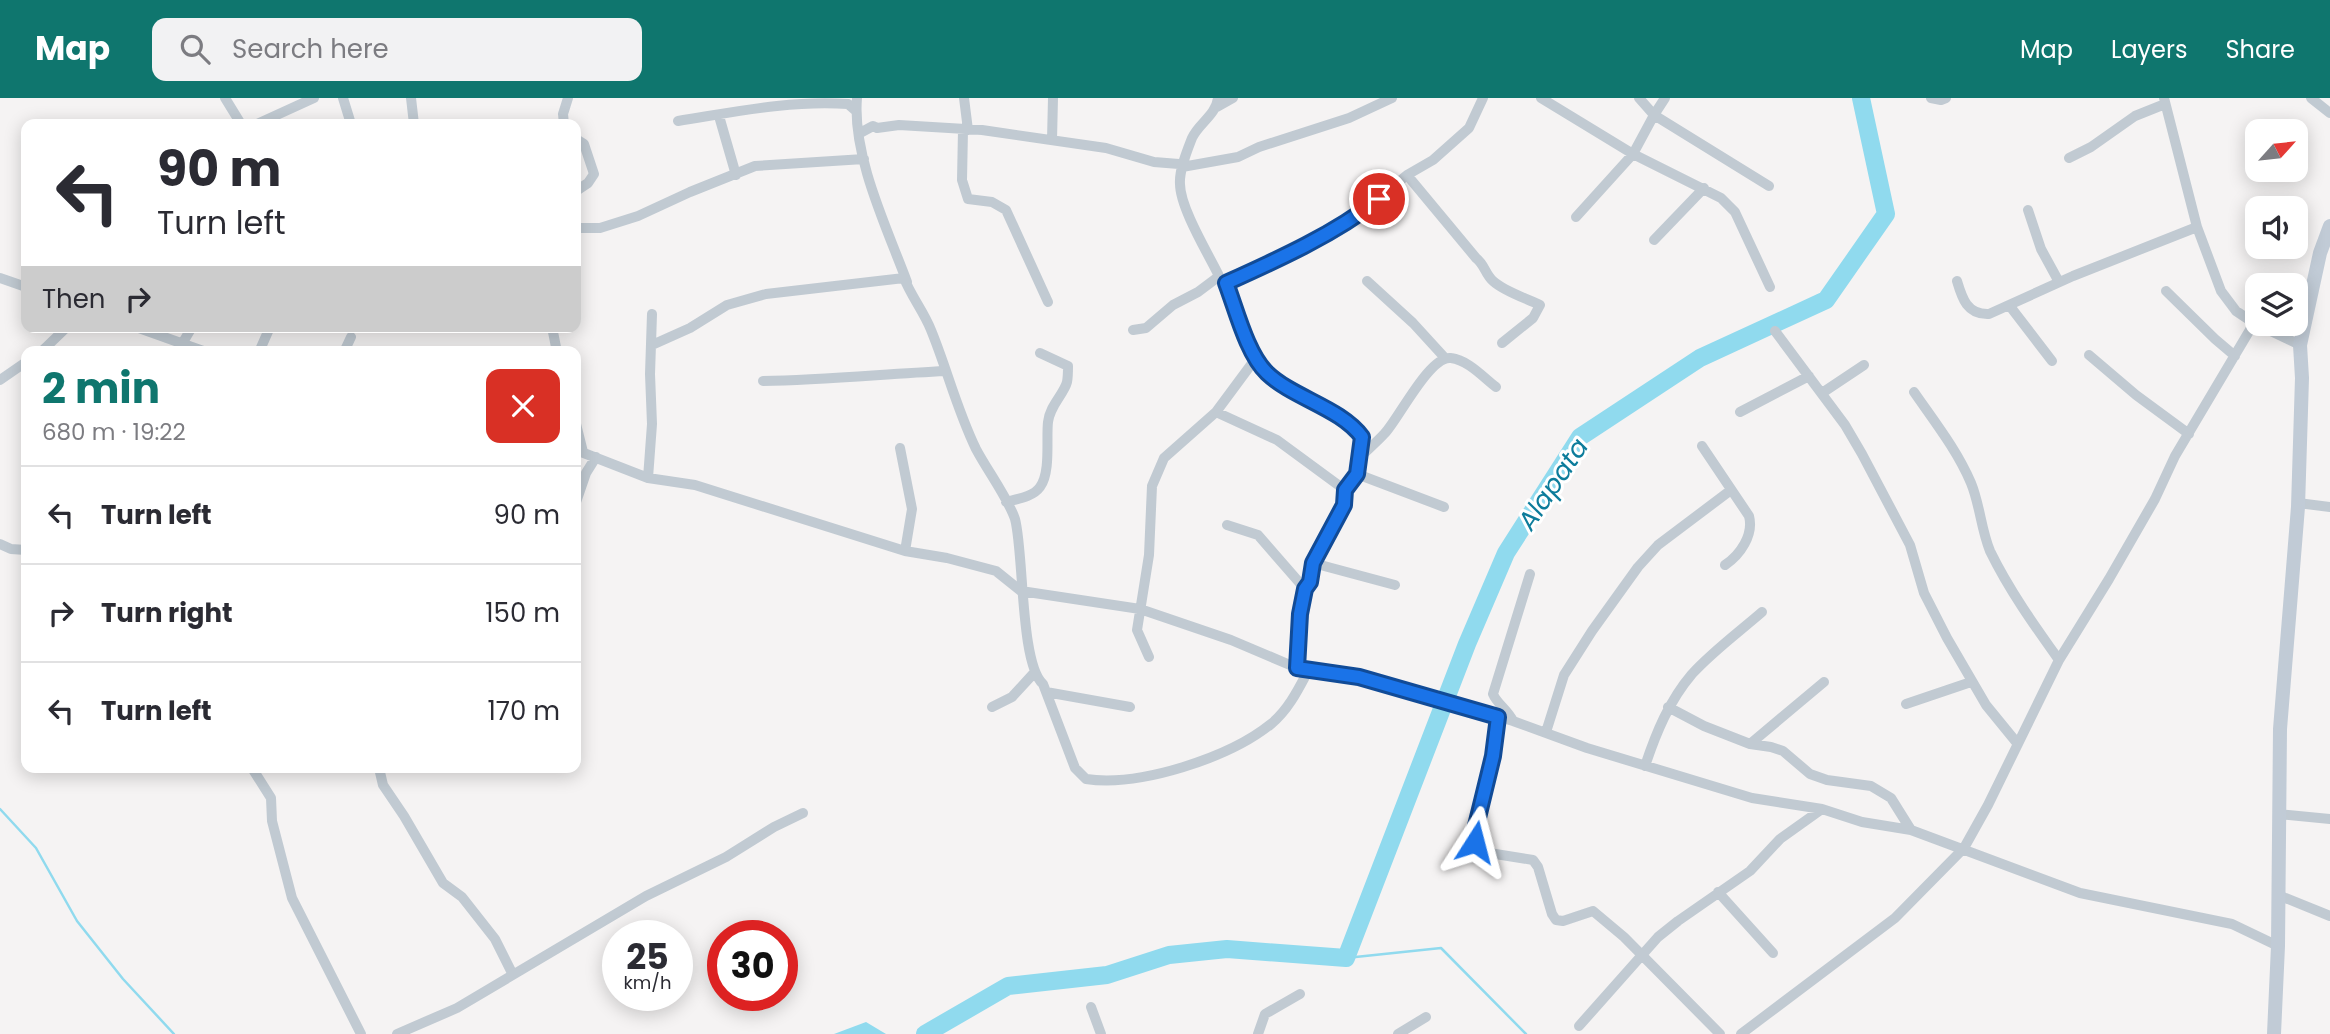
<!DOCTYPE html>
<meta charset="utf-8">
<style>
body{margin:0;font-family:Poppins,sans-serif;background:#f2f2f3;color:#2b2b33;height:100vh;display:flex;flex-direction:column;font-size:26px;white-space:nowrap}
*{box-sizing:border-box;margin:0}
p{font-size:23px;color:#7c7c81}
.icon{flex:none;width:38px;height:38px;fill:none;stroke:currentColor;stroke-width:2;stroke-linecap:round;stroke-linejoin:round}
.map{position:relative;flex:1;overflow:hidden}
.details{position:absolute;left:21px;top:248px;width:560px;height:427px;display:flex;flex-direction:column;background:#fff;border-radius:14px;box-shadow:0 4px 18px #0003}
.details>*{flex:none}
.guide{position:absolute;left:21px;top:21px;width:560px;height:214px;border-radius:14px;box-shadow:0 4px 18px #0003;background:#fff;color:#2b2b33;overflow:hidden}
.needle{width:46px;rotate:63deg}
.buttons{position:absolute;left:2245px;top:21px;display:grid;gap:14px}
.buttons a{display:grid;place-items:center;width:63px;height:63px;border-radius:14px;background:#fff;box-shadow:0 4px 18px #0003;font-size:35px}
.speed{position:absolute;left:602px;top:822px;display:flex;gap:14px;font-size:35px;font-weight:700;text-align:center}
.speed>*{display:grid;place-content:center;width:91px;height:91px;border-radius:50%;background:#fff;box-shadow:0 4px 18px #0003;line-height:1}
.speed small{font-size:18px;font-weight:400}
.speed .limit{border:10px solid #d22;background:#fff;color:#111}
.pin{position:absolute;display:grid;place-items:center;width:60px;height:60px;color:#fff;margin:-30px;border:4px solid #fff;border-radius:50%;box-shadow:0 2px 7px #0007}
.me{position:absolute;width:77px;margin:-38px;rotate:9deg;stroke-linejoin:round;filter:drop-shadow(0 0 5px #0008)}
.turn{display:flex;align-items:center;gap:24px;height:147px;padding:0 21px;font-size:32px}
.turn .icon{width:91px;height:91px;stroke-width:2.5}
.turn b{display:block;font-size:49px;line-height:60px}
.then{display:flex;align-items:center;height:66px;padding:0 21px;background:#0003;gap:14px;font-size:26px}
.round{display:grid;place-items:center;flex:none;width:74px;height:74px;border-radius:14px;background:#f2f2f3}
.summary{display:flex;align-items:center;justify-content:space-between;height:119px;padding:0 21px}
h1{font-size:42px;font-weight:700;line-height:52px;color:#0f766e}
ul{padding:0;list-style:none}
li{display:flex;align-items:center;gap:21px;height:98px;padding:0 21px;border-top:2px solid #e1e1e2}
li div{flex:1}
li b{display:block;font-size:26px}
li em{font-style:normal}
header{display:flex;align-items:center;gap:42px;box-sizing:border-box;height:98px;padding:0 35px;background:#0f766e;color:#fff}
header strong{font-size:33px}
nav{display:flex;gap:38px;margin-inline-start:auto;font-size:24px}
.search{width:490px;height:63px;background:#f2f2f3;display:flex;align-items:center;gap:18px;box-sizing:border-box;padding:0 24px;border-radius:14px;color:#7c7c81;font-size:26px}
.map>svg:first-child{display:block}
.water{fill:#90daee}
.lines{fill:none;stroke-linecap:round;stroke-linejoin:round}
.stream{stroke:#90daee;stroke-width:2.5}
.river{stroke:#90daee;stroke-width:18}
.street{stroke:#c1cad2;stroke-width:10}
.secondary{stroke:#c1cbd6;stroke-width:14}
.route-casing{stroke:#114b97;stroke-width:18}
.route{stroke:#1a73e8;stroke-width:12}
.labels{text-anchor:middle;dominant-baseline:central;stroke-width:6;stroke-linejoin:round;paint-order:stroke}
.water-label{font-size:26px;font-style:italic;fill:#0c7c9b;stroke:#fff}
</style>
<header>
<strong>Map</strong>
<div class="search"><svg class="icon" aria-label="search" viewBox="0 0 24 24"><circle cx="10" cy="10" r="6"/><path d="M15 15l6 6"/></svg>Search here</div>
<nav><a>Map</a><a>Layers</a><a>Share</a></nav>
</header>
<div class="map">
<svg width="2330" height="936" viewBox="0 0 2330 936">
<rect width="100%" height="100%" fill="#f5f3f3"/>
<path class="water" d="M866,924L886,936H834Z"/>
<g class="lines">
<path class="stream" d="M0,711L36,750L77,823L123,881L174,936
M1346,860L1441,850L1526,936"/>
<path class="river" d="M925,936L1008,888L1107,877L1169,857L1227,851L1346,860L1467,546L1506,455L1580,339L1700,260L1826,202L1886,116L1861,0"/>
<path class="street" d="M225,0L241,26
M343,0L351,26
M411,0L414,26
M857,0C852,58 887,130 907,184
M964,0L968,32
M1541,0L1633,56L1721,100L1735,114L1770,189
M1665,0L1654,17L1769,88
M1931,0L1941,2L1946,0
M2164,0L2197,129L2221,193L2236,213L2254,225L2300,247
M2311,0L2330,15
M1217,9L1233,0
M719,18L736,77
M678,23C735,14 790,2 848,6L856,13
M257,26L314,0
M564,26L563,16L568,0
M963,32L962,82L968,101L992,104L1006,112L1048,204
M860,35L873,28L877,30L899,27L982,32L1106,50L1154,64L1179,66L1182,69L1238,59L1259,49L1349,20L1392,0
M576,41L584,46L594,76L588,85L576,93
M1052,42L1053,0
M2069,60L2091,49L2135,18L2165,6
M1407,77L1476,160C1485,167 1485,176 1493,183C1505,194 1526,200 1540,207L1533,220L1502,245
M2028,112L2041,151L2059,184
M1576,119L1633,56L1654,17L1639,0
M576,130H600L638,118L690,94L755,68L864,61
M1654,142L1704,90
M0,180L26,189
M1367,183L1413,225L1445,260
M1957,183C1962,200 1967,217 1989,216L2073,178L2197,129
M1226,185L1265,168L1355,120L1407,77L1433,62L1469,30L1483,0
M2166,193L2215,241L2235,258
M2009,207L2052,263
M136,229L206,254
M552,229L557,254
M1133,232L1146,230L1173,207L1198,194L1218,179L1220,180
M1775,233L1845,327L1862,356L1910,447L1924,495L1947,540L1986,607L2017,645
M182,246L192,229
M652,247L690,230L727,207L766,196L904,180C911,198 924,214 931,232C947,271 957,312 976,351C987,372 1008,400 1015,421C1024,454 1020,566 1043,586L1075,670L1086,681C1139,689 1229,660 1271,626C1288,612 1298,592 1308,573L1297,570L1300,516L1305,491L1310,483L1313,465L1344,407L1345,392L1357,376L1362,339C1341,310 1293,300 1267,275C1247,256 1236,211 1226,185L1220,180C1209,157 1180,110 1180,86C1179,72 1187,53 1192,40C1199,25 1216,17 1218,0
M41,254L67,229
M259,254L270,229
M344,254L351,239
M2089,257L2136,297L2189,336
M0,282L26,264
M763,283C824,282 884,276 945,273
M1914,294C1934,323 1957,352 1971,385C1980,407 1981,431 1990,453C2009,492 2034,527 2059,562
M1822,295L1864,267
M1216,314L1277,342L1345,392
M1740,314L1809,278
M576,326L583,354
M1702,348L1749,418C1754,437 1740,457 1725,467
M900,350L912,411L905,453
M576,352L648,380L695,387L905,453L947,460L996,473L1021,493L1140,511L1231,542L1297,570L1359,579L1432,599L1513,623L1587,650L1752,700L1822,711L1862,724L1911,732L2080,795L2232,826L2278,848
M1358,361C1367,352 1377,344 1385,335C1399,320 1430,257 1451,260C1468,262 1483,279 1496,289
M1357,376L1444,409
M648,380L652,326L650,276L652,216
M576,404L586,375L596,359
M1006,404C1017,401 1033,399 1040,389C1051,374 1046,341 1048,324C1050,307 1064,296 1067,284C1068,279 1068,273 1068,268L1040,255
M2298,405L2330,409
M1227,427L1258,437L1305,491
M0,446L11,451L26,452
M1313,465L1395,487
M1149,559L1137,532L1149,457L1152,388L1164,360L1216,314L1256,260
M1046,594L1130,609
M1906,606L1971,584
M992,609L1012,599L1034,575
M1668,609L1704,628L1750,646L1771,649L1783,653L1810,676L1827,682L1871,688L1891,700L1911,732
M1498,619L1493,658L1474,736L1477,749L1483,754L1533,762L1538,769L1552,816L1556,822L1563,823L1593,813L1624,839L1720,936
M1513,623C1508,612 1497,606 1493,596L1530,476
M1546,634L1564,577L1592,533L1638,469L1658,447L1731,392
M1750,646L1824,584
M1645,668C1656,635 1669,603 1692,576C1713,553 1739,534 1762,514
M252,670L271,700L272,723L292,800L361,936
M379,670L383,687L404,718L443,785L462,799L495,841L512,875
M2278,716L2330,721
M1718,794L1773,855
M2278,797L2330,818
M1091,909L1101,936
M1579,928L1658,839L1678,823L1750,773L1780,741L1822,711
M397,936L457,910L646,798L726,759L774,729L803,715
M1258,936L1265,916L1300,896
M1398,936L1426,919
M1741,936L1895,820L1964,750L1988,707L2059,562L2109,481L2155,401L2175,358L2254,225"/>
<path class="secondary" d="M2274,936L2278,848L2280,631L2298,409L2302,280L2300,247L2320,155L2330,128"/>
</g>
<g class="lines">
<g class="route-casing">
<path id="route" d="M1379,101C1335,136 1277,162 1226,185C1236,211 1247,256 1267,275C1293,300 1341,310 1362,339L1357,376L1345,392L1344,407L1313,465L1310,484L1305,491L1300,516L1297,570L1359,579L1498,619L1493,658L1474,736L1475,744"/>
</g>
<use href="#route" class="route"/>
</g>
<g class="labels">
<g class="water-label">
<text transform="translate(1553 386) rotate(-56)">Alapata</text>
</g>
</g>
</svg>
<div class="buttons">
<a><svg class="needle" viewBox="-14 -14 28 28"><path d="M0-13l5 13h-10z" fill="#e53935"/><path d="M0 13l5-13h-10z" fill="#7c7c81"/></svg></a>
<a><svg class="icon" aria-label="sound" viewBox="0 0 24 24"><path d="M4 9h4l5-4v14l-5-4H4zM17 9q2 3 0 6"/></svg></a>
<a><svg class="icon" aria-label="layers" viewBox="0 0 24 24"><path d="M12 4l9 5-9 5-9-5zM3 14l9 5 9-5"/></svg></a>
</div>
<div class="speed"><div>25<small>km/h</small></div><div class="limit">30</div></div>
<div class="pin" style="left:1379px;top:101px;background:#d93025"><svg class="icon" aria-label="arrive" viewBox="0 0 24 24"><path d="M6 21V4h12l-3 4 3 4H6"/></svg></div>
<svg class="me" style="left:1475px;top:744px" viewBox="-20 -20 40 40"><path d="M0-17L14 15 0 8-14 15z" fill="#1a73e8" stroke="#fff" stroke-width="4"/></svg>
<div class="guide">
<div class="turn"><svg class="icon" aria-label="left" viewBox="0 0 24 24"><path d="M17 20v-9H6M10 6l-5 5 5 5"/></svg><div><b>90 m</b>Turn left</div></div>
<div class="then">Then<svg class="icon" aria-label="right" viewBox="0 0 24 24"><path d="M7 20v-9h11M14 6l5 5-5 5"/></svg></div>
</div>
<section class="details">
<div class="summary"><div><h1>2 min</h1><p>680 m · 19:22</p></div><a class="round" style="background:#d93025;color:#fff"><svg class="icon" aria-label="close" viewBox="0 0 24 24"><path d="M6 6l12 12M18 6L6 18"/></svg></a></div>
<ul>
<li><svg class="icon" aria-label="left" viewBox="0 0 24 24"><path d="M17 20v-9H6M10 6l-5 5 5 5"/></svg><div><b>Turn left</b></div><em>90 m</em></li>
<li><svg class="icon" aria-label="right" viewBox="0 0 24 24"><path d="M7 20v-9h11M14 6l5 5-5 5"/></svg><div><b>Turn right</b></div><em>150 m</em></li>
<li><svg class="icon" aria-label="left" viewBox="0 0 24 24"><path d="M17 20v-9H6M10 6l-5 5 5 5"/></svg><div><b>Turn left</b></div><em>170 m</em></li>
</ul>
</section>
</div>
